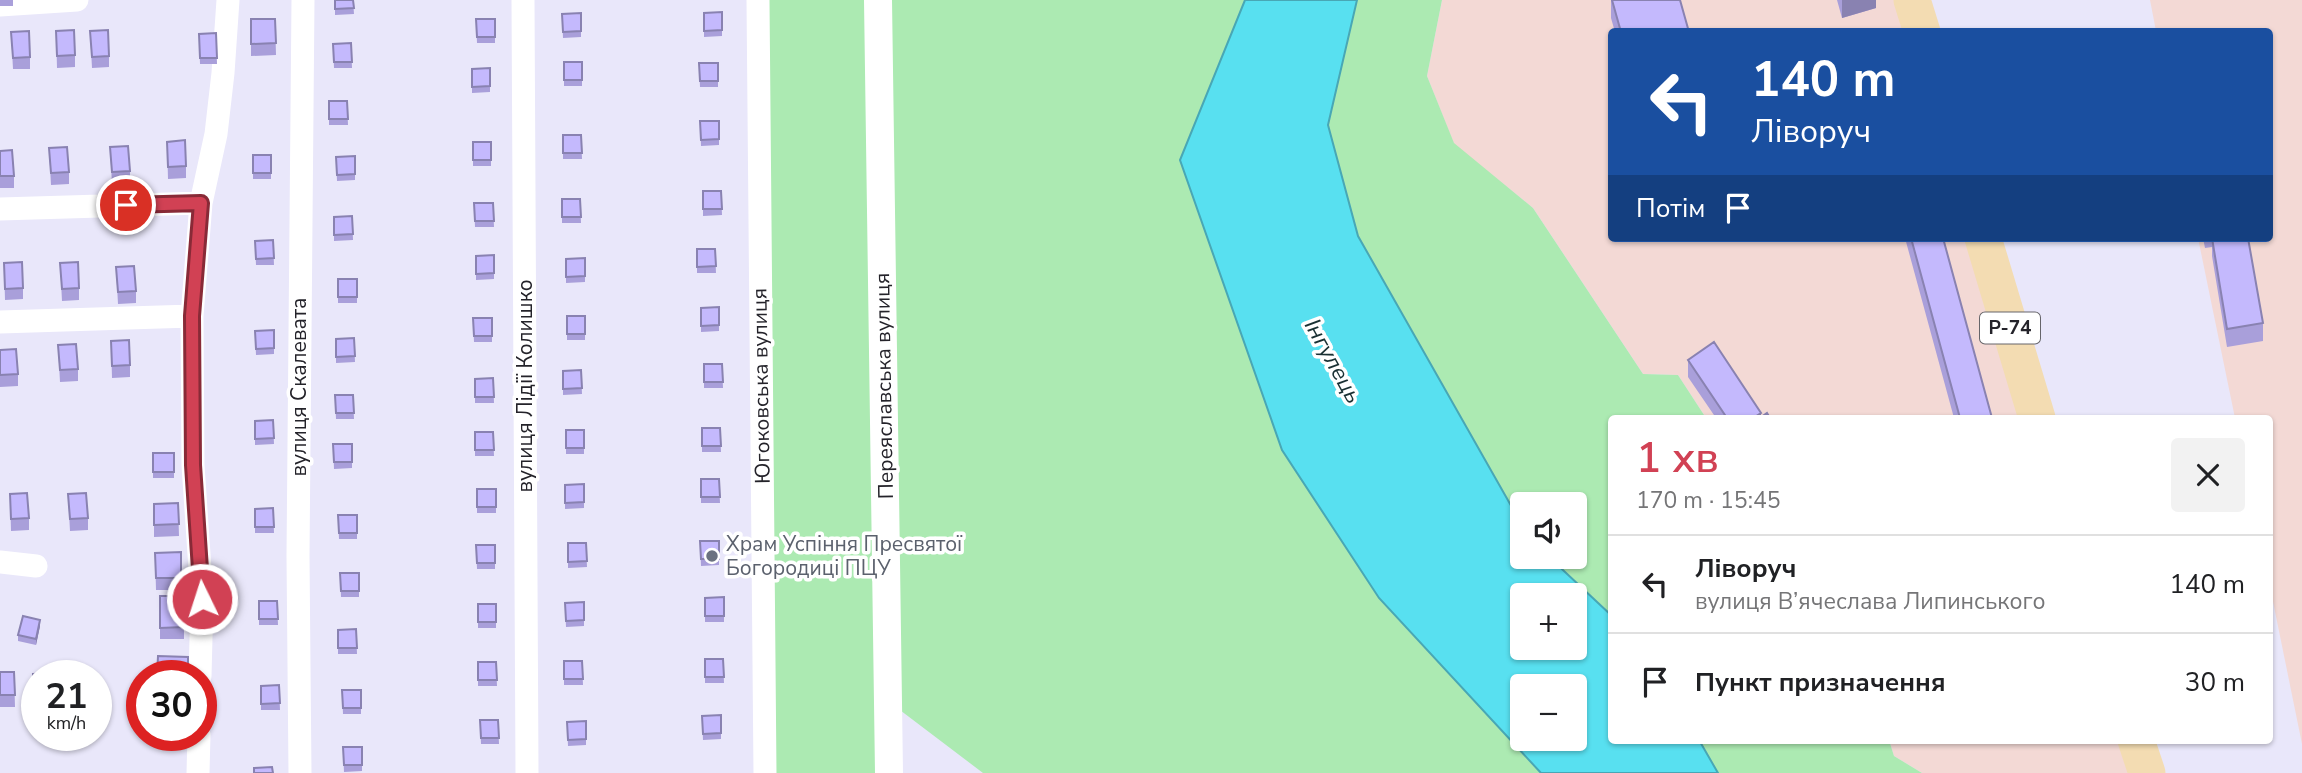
<!DOCTYPE html>
<html lang="uk">
<meta charset="utf-8">
<style>
body{margin:0;font-family:"Nunito Sans",sans-serif;background:#f2f2f2;color:#202124;height:100vh;display:flex;flex-direction:column;font-size:26px;white-space:nowrap}
*{box-sizing:border-box;margin:0}
p{font-size:23px;color:#757577}
.icon{flex:none;width:38px;height:38px;fill:none;stroke:currentColor;stroke-width:2;stroke-linecap:round;stroke-linejoin:round}
.map{position:relative;flex:1;overflow:hidden}
.drawer{position:absolute;left:1608px;top:415px;width:665px;height:329px;display:flex;flex-direction:column;background:#fff;border-radius:7px;box-shadow:0 2px 5px #0004}
.drawer>*{flex:none}
.top-card{position:absolute;left:1608px;top:28px;width:665px;height:214px;border-radius:7px;box-shadow:0 2px 5px #0004;background:#1a4fa0;color:#fff;overflow:hidden}
.buttons{position:absolute;left:1510px;top:492px;display:grid;gap:14px}
.buttons a{display:grid;place-items:center;width:77px;height:77px;border-radius:7px;background:#fff;box-shadow:0 2px 5px #0004;font-size:35px}
.speed{position:absolute;left:21px;top:660px;display:flex;gap:14px;font-size:35px;font-weight:700;text-align:center}
.speed>*{display:grid;place-content:center;width:91px;height:91px;border-radius:50%;background:#fff;box-shadow:0 2px 5px #0004;line-height:1}
.speed small{font-size:18px;font-weight:400}
.speed .limit{border:10px solid #d22;background:#fff;color:#111}
.pin{position:absolute;display:grid;place-items:center;width:60px;height:60px;color:#fff;margin:-30px;border:4px solid #fff;border-radius:50%;box-shadow:0 2px 7px #0007}
.me{position:absolute;width:77px;margin:-38px;rotate:356deg;stroke-linejoin:round;filter:drop-shadow(0 0 5px #0008)}
.turn{display:flex;align-items:center;gap:24px;height:147px;padding:0 28px;font-size:32px}
.turn .icon{width:91px;height:91px;stroke-width:2.5}
.turn b{display:block;font-size:49px;line-height:60px}
.then{display:flex;align-items:center;height:66px;padding:0 28px;background:#0003;gap:14px;font-size:26px}
.round{display:grid;place-items:center;flex:none;width:74px;height:74px;border-radius:7px;background:#f2f2f2}
.summary{display:flex;align-items:center;justify-content:space-between;height:119px;padding:0 28px}
h1{font-size:42px;font-weight:600;line-height:52px;color:#d14154}
ul{padding:0;list-style:none}
li{display:flex;align-items:center;gap:21px;height:98px;padding:0 28px;border-top:2px solid #e0e0e0}
li div{flex:1}
li b{display:block;font-size:26px}
li em{font-style:normal}
.map>svg:first-child{display:block}
.industrial{fill:#f3d9d5}
.green{fill:#aceab2}
.water{fill:#58e0f0;stroke:#48a7b5;stroke-width:2;fill-rule:evenodd}
.lines{fill:none;stroke-linecap:round;stroke-linejoin:round}
.minor{stroke:#fff;stroke-width:23}
.tertiary{stroke:#fff;stroke-width:28}
.primary{stroke:#f3dcb2;stroke-width:37}
.wall{fill:#a99fda}
.shaded-wall{fill:#8982b1}
.building{fill:#c4b9fd;stroke:#8982b1;stroke-width:2}
.route-casing{stroke:#882a37;stroke-width:18}
.route{stroke:#d14154;stroke-width:12}
.worship-dot{fill:#6b7280;stroke:#fff;stroke-width:2.5}
.labels{text-anchor:middle;dominant-baseline:central;stroke-width:7;stroke-linejoin:round;paint-order:stroke}
.shield{fill:#fff;stroke:#66656a;stroke-width:2}
.shield-label{font-size:19px;font-weight:bold;fill:#24232a}
.street-label{font-size:21px;fill:#24232a;stroke:#fff}
.worship-label{font-size:21px;fill:#5b616d;stroke:#fff;text-anchor:start}
.water-label{font-size:23px;font-style:italic;fill:#193033;stroke:#fff}
</style>
<div class="map">
<svg width="2302" height="773" viewBox="0 0 2302 773">
<rect width="100%" height="100%" fill="#e9e7fa"/>
<path class="industrial" d="M1442,0H1914L1924,31L1612,32V238H1986L2041,418H1706L1678,375L1643,374L1533,208L1454,144L1427,76Z
M2150,0H2302V744L2270,587V418H2235L2198,238H2270V32L2156,31Z
M1889,740H2139L2149,773H1922L1894,756Z"/>
<path class="green" d="M759,0H1245L1180,160L1282,450L1379,598L1541,773H983L888,701L889,773H765Z
M1357,0H1442L1427,76L1454,143L1533,208L1643,374L1678,375L1706,418H1612V616L1549,557L1575,556V504H1522V525L1358,236L1328,125Z
M1699,740H1889L1894,756L1922,773H1718Z"/>
<path class="water" d="M1245,0H1357L1328,125L1358,236L1522,525V556L1549,557L1612,616V740H1699L1718,773H1541L1379,598L1282,450L1180,160ZM1522,595H1575V648H1522ZM1522,686H1575V738H1522Z"/>
<g class="lines">
<path class="minor" d="M523,0L527,773
M758,0L765,773
M0,5L77,0
M0,209L201,203
M0,322L192,316
M0,562L36,566
M200,676L202,599L193,465L192,316L201,203L216,134L223,73L228,0
M198,773L199,735
M300,773L298,556L303,0"/>
<path class="tertiary" d="M878,0L889,773"/>
<path class="primary" d="M1912,0L1922,32
M1983,238L2037,418
M2136,740L2147,773"/>
</g>
<path class="wall" d="M0,0H13V6H0Z
M335,0H353L354,14L335,15Z
M1611,0H1680L1689,32H1615L1611,18Z
M1837,0H1876V8L1842,18Z
M722,12V36L704,37V13Z
M581,13V37L563,38L562,14Z
M251,19H275L276,55L251,56Z
M476,19H495V43H477Z
M56,31L75,55V67L57,68Z
M90,31L109,56V67L92,68Z
M11,32L30,57V69H13Z
M216,33L217,64H200L199,34Z
M351,43L352,68H334L333,44Z
M564,62H582V86H564Z
M699,63H718V87H700Z
M490,68V92L472,93V69Z
M329,101H347L348,125H329Z
M700,121H719V145L701,146Z
M563,135H581L582,159H563Z
M167,142L186,166V178L168,179Z
M473,142H491V166H473Z
M110,147L130,171V183L112,184Z
M49,148L69,172V184L51,185Z
M0,151L14,176V188H0Z
M253,155H271V179H253Z
M355,156V180L337,181L336,157Z
M703,191H721L722,215L703,216Z
M562,199H580L581,223H562Z
M474,203H493L494,227H475Z
M352,216L353,240L334,241V217Z
M1905,238H1943L1992,418H1954Z
M2203,238H2248L2263,323V341L2227,347L2212,256V247L2205,248Z
M273,240L274,265H256L255,241Z
M697,249H715L716,273H697Z
M494,255V279L476,280V256Z
M585,258V282L566,283V259Z
M4,263L23,288V299L5,300Z
M60,263L79,288V300L62,301Z
M116,267L136,291V303L118,304Z
M338,279H357V303H338Z
M719,307V331L701,332V308Z
M567,316H585V340H567Z
M473,318H492V342H474Z
M274,330V354L256,355L255,331Z
M354,338L355,362L336,363V339Z
M111,341L130,365V377L112,378Z
M58,345L78,369V381L60,382Z
M0,350L18,374V386L0,387Z
M1688,360L1761,417L1770,418H1716L1688,377Z
M704,364H722L723,388H704Z
M581,370L582,394L563,395V371Z
M493,378L494,403H475V379Z
M335,395H353L354,419H336Z
M273,420L274,444L255,445V421Z
M702,428H720L721,452H702Z
M566,430H584V454H566Z
M475,432H493L494,456H475Z
M333,444H352V468L334,469Z
M153,453H174V478H153Z
M701,479H719L720,503H701Z
M584,484V508L565,509V485Z
M477,489H496V513H477Z
M10,494L29,518V530L11,531Z
M68,494L88,518V530L70,531Z
M178,503L179,536L154,537V504Z
M273,508L274,533H255V509Z
M338,515H357V539H339Z
M700,541H719V565L701,566Z
M568,543H586L587,567L568,568Z
M476,545H495V569H477Z
M181,552V590H156L155,553Z
M340,573H359V597H341Z
M160,596H184V639H160Z
M724,597V622H705V598Z
M259,601H277L278,625H259Z
M584,602V626L566,627L565,603Z
M478,604H496V628H478Z
M40,626L36,645L18,641V635Z
M356,629L357,654H338V630Z
M705,659H723L724,683H705Z
M564,661H582L583,685H564Z
M478,662H496L497,686H478Z
M0,672H14L15,707H0Z
M33,674L37,676V707H34Z
M279,685L280,710H261V686Z
M342,690H361V714H343Z
M721,715V739L703,740L702,716Z
M480,720H498L499,744H481Z
M586,721V745L568,746L567,722Z
M343,747H362V771L344,772Z"/>
<path class="shaded-wall" d="M1842,0H1876V8L1842,18Z
M1761,413V418H1753Z
M40,620V626L36,645V639Z"/>
<path class="building" d="M335,0H353L354,8L335,9Z
M1612,0H1680L1689,32H1621Z
M722,12V30L704,31V13Z
M581,13V31L563,32L562,14Z
M251,19H275L276,43L251,44Z
M476,19H495V37H477Z
M74,30L75,55L57,56L56,31Z
M108,30L109,56L92,57L90,31Z
M29,31L30,57L13,58L11,32Z
M216,33L217,58H200L199,34Z
M351,43L352,62H334L333,44Z
M564,62H582V80H564Z
M699,63H718V81H700Z
M490,68V86L472,87V69Z
M329,101H347L348,119H329Z
M700,121H719V139L701,140Z
M563,135H581L582,153H563Z
M185,140L186,166L168,167L167,142Z
M473,142H491V160H473Z
M128,146L130,171L112,172L110,147Z
M67,147L69,172L51,173L49,148Z
M12,150L14,176H0V151Z
M253,155H271V173H253Z
M355,156V174L337,175L336,157Z
M703,191H721L722,209H703Z
M562,199H580L581,217H562Z
M474,203H493L494,221H475Z
M352,216L353,234L334,235V217Z
M1911,238H1943L1992,418H1960Z
M2212,238H2248L2263,323L2227,329Z
M273,240L274,258L256,259L255,241Z
M697,249H715L716,266L697,267Z
M494,255V273L476,274V256Z
M585,258V276L566,277V259Z
M22,262L23,288L5,289L4,263Z
M78,262L79,288L62,289L60,263Z
M134,266L136,291L118,292L116,267Z
M338,279H357V297H338Z
M719,307V325L701,326V308Z
M567,316H585V334H567Z
M473,318H492V336H474Z
M274,330V348L256,349L255,331Z
M354,338L355,356L336,357V339Z
M129,340L130,365L112,366L111,341Z
M1714,342L1761,413L1753,418H1727L1688,360Z
M76,344L78,369L60,370L58,345Z
M16,349L18,374L0,375V350Z
M704,364H722L723,382H704Z
M581,370L582,388L563,389V371Z
M493,378L494,397H475V379Z
M335,395H353L354,413H336Z
M1767,413L1770,418H1760Z
M273,420L274,438L255,439V421Z
M702,428H720L721,446H702Z
M566,430H584V448H566Z
M475,432H493L494,450H475Z
M333,444H352V462H334Z
M153,453H174V472H153Z
M701,479H719L720,497H701Z
M584,484V502L565,503V485Z
M477,489H496V507H477Z
M27,493L29,518L11,519L10,494Z
M86,493L88,518L70,519L68,494Z
M178,503L179,524L154,525V504Z
M273,508L274,527H255V509Z
M338,515H357V533H339Z
M700,541H719V559H701Z
M568,543H586L587,561L568,562Z
M476,545H495V563H477Z
M181,552V578H156L155,553Z
M340,573H359V591H341Z
M160,596H184V627L160,628Z
M724,597V616H705V598Z
M259,601H277L278,619H259Z
M584,602V620L566,621L565,603Z
M478,604H496V622H478Z
M23,616L40,620L36,639L18,635Z
M356,629L357,648H338V630Z
M158,656L188,657V676H157Z
M705,659H723L724,677H705Z
M564,661H582L583,679H564Z
M478,662H496L497,680H478Z
M0,672H14L15,695H0Z
M56,673V676H37V695H34L33,674Z
M279,685L280,703L261,704V686Z
M342,690H361V708H343Z
M721,715V733L703,734L702,716Z
M480,720H498L499,738H481Z
M586,721V739L568,740L567,722Z
M343,747H362V765H344Z
M272,767L273,773H254V768Z"/>
<g class="lines">
<g class="route-casing">
<path id="route" d="M126,205L201,203L192,316L193,465L202,599"/>
</g>
<use href="#route" class="route"/>
</g>
<circle class="worship-dot" cx="712" cy="556" r="7"/>
<g class="labels">
<rect class="shield" x="1980" y="312.5" width="60" height="31" rx="5"/>
<g class="shield-label">
<text x="2010" y="328">Р-74</text>
</g>
<g class="street-label">
<text transform="translate(525 386) rotate(-90)">вулиця Лідії Колишко</text>
<text transform="translate(761 386) rotate(-91)">Югоковська вулиця</text>
<text transform="translate(884 386) rotate(-91)">Переяславська вулиця</text>
<text transform="translate(299 387) rotate(-90)">вулиця Скалевата</text>
</g>
<g class="worship-label">
<text x="726" y="544">Храм Успіння Пресвятої<tspan x="726" dy="24">Богородиці ПЦУ</tspan></text>
</g>
<g class="water-label">
<text transform="translate(1333 361) rotate(61)">Інгулець</text>
</g>
</g>
</svg>
<div class="buttons">
<a><svg class="icon" aria-label="sound" viewBox="0 0 24 24"><path d="M4 9h4l5-4v14l-5-4H4zM17 9q2 3 0 6"/></svg></a>
<a>+</a>
<a>−</a>
</div>
<div class="speed"><div>21<small>km/h</small></div><div class="limit">30</div></div>
<div class="pin" style="left:126px;top:205px;background:#d93025"><svg class="icon" aria-label="arrive" viewBox="0 0 24 24"><path d="M6 21V4h12l-3 4 3 4H6"/></svg></div>
<svg class="me" style="left:202px;top:599px" viewBox="-20 -20 40 40"><circle r="17" fill="#d14154" stroke="#fff" stroke-width="3"/><path d="M0-11L8 9 0 5-8 9z" fill="#fff"/></svg>
<div class="top-card">
<div class="turn"><svg class="icon" aria-label="left" viewBox="0 0 24 24"><path d="M17 20v-9H6M10 6l-5 5 5 5"/></svg><div><b>140 m</b>Ліворуч</div></div>
<div class="then">Потім<svg class="icon" aria-label="arrive" viewBox="0 0 24 24"><path d="M6 21V4h12l-3 4 3 4H6"/></svg></div>
</div>
<section class="drawer">
<div class="summary"><div><h1>1 хв</h1><p>170 m · 15:45</p></div><a class="round"><svg class="icon" aria-label="close" viewBox="0 0 24 24"><path d="M6 6l12 12M18 6L6 18"/></svg></a></div>
<ul>
<li><svg class="icon" aria-label="left" viewBox="0 0 24 24"><path d="M17 20v-9H6M10 6l-5 5 5 5"/></svg><div><b>Ліворуч</b><p>вулиця В’ячеслава Липинського</p></div><em>140 m</em></li>
<li><svg class="icon" aria-label="arrive" viewBox="0 0 24 24"><path d="M6 21V4h12l-3 4 3 4H6"/></svg><div><b>Пункт призначення</b></div><em>30 m</em></li>
</ul>
</section>
</div>
